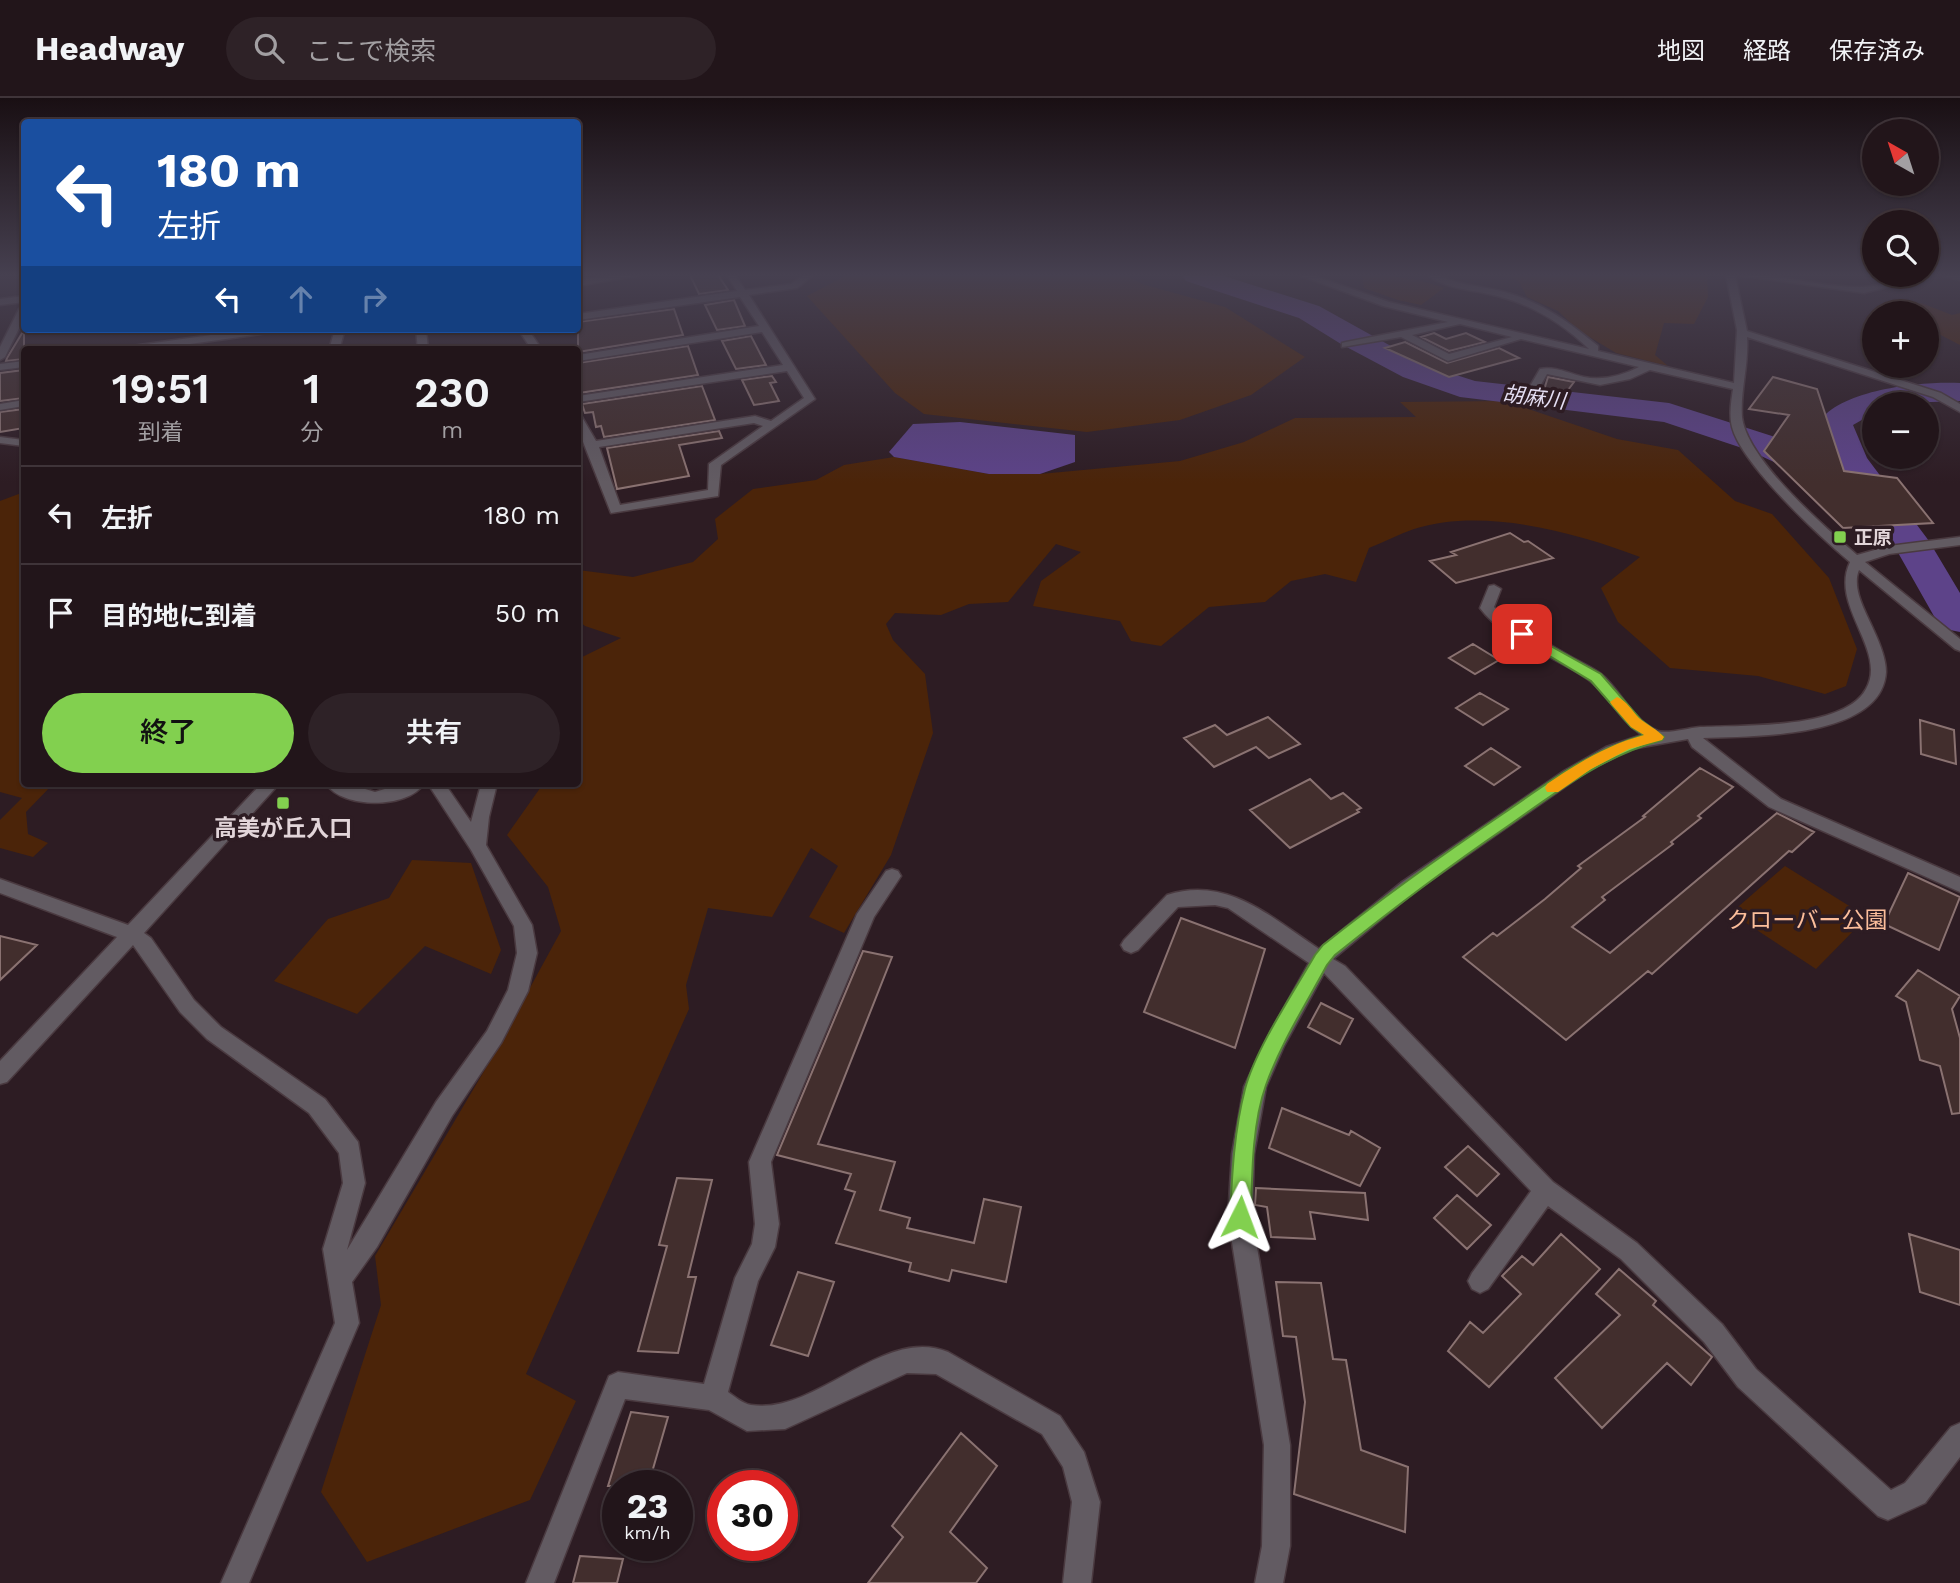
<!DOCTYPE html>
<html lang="ja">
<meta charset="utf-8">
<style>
body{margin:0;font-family:"Work Sans","Noto Sans JP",sans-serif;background:#2e2227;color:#f1f3f6;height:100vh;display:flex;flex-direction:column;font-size:26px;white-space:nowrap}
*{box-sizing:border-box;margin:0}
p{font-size:23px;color:#a29fa2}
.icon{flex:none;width:38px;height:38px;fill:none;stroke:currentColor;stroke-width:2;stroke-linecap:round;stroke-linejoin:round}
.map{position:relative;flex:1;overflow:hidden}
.panel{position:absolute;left:21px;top:248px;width:560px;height:441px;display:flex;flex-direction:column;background:#22151a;border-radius:7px;box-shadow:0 2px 5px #0004,0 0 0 2px #3f3439}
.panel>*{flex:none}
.guide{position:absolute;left:21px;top:21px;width:560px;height:214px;border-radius:7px;box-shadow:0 2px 5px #0004,0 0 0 2px #3f3439;background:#1a4fa0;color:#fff;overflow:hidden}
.needle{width:46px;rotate:321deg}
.tools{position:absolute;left:1862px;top:21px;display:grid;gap:14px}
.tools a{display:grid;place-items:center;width:77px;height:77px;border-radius:50%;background:#22151a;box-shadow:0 2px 5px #0004,0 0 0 2px #3f3439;font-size:35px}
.speed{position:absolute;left:602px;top:1372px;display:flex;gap:14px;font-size:35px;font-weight:700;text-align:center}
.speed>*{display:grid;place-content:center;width:91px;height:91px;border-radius:50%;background:#22151a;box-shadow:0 2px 5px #0004,0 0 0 2px #3f3439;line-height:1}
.speed small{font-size:18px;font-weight:400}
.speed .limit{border:10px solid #d22;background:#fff;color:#111}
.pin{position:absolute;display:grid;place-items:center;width:60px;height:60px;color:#fff;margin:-30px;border-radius:14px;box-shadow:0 4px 10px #0006}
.me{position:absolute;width:77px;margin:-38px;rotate:3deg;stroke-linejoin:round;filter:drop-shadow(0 0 5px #0008)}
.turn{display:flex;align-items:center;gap:24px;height:147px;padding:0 21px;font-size:32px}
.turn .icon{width:91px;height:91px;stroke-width:2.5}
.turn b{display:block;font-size:49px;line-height:60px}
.lanes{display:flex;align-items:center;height:66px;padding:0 21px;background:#0003;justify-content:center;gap:35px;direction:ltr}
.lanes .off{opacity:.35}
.eta{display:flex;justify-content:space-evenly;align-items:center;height:119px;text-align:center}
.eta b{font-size:42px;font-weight:600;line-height:49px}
.button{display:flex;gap:14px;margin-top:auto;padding:14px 21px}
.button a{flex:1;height:80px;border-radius:42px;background:#82d04f;color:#111;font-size:28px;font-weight:600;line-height:80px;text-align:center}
.button a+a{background:#2e2227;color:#f1f3f6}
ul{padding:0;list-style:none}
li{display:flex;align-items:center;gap:21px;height:98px;padding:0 21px;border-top:2px solid #3f3439}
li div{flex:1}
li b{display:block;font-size:26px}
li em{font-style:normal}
header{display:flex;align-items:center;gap:42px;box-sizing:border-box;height:98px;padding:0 35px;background:#22151a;border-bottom:2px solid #3f3439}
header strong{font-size:33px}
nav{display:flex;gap:38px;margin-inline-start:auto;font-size:24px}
.search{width:490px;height:63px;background:#2e2227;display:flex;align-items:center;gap:18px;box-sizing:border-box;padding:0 24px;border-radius:38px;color:#a29fa2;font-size:26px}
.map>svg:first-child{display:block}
.green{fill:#4b2409}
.water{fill:#5d4389}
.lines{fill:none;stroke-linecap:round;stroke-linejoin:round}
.river{fill:#5d4389;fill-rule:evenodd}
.building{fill:#422e2d;stroke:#8a7271;stroke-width:2}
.minor-casing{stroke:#4a3a40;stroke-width:3}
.minor{fill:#625b62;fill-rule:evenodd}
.route{fill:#82d04f;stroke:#548733;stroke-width:2}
.slow{fill:#f59e0b}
.poi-dot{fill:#82d04f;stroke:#2d1c23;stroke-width:2.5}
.labels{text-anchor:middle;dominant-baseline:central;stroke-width:7;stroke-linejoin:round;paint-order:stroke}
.far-poi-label{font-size:19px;font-weight:bold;fill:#e2d5d9;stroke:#2d1c23;text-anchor:start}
.far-water-label{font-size:21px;font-style:italic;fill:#e5dff4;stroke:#2d1c23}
.poi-label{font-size:23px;font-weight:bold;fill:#e2d5d9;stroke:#2d1c23}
.park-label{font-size:23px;fill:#fcbe9b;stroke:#2d1c23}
</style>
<header>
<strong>Headway</strong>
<div class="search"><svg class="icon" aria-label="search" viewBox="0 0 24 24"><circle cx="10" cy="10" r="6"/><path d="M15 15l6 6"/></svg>ここで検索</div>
<nav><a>地図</a><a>経路</a><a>保存済み</a></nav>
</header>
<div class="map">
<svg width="1960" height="1485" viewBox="0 0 1960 1485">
<rect width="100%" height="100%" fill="#2d1c23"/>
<path class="green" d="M847,177H1126L1142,186L1225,209L1305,259L1251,297L1180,322L1087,334L924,316L895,295L807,198Z
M1362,177C1390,177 1417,180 1444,190L1421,207L1398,202L1364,190Z
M1502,177H1707L1708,199L1694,226L1664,225L1655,257L1668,268L1616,255L1578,232L1558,213L1527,199L1518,182Z
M1921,205L1952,217L1960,215V247L1927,230V215H1904L1898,211Z
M1505,303L1617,341L1678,352L1735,403L1772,416L1829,480L1857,551L1846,588L1825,596L1758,578L1670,570L1618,524L1601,490L1640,459C1575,434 1483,409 1414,431C1399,436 1384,444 1369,450L1356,484L1325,476L1291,483L1265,504L1209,509L1161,548L1131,543L1120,523L1033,508L1041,483L1081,454L1056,446L1008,504L969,506L941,517L895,515L886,526L893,542L925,576L933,635L891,757L844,835L809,819L838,768L811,750L772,819L708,810L686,887L689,911L526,1276L576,1303L530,1402L367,1464L321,1394L381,1207L375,1158L490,963L561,833L548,789L507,737L543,686H578V561L621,540L585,528L578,522V472L633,479L693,464L718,441L715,421L753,391L816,382L844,367L894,359L989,376H1040L1180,363L1244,344L1295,320L1416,319L1400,304Z
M24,394V686H53L26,714L28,736L48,745L33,759L0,750V722L22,700L0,694V403Z
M412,762L471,765L501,852L491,876L425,848L357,916L274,883L328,821L389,800Z
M1785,768L1867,819L1816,871L1731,815Z"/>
<path class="water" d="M960,324L1075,337V364L1040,376H989L894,359L889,354L913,326Z"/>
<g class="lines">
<path class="river" d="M1182,177H1221L1319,208L1425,267L1475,283L1669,305L1772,338L1837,367L1819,324C1841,291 1923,283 1960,285V303L1874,306V315L1853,327L1867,360L1929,443L1960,495V534L1945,531L1935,520L1892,444L1846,379L1842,384L1830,388L1818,384L1748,352L1664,324L1460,299L1403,279L1341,246L1299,220L1186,183Z"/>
</g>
<path class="building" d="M690,177H718L728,192L699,196Z
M734,202L745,228L717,232L705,207Z
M674,211L683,237L578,254V224Z
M24,232V261L6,263L7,260Z
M1434,235L1446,241L1466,235L1485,244L1449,253L1421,239Z
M751,238L766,267L736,271L722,243Z
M1405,244L1447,265L1499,250L1519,260L1449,279L1385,250Z
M688,248L698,277L579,295L578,265Z
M24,272V300L0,303V275Z
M772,278L776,284L770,285L779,303L754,307L742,282Z
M1548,279L1574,284L1565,296L1544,292Z
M1773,279L1817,291L1844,373L1897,380L1933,425L1843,430L1764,353L1789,317L1749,311Z
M702,288L715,322L604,339L601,328L596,329L593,314L585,315L582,306Z
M24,311V330L0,334V314Z
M719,333L722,340L679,347L689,378L617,391L607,350Z
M1510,435L1524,444L1528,443L1553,460L1456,485L1430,463L1456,457L1451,454Z
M1473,546L1499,562L1475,576L1449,560Z
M1480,595L1508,611L1483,627L1456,610Z
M1268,619L1300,646L1269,660L1256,649L1214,669L1184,640L1215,627L1227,637Z
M1920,622L1954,632L1956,666L1921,656Z
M1491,650L1520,669L1494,687L1465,668Z
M1700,670L1733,689L1698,718L1701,720L1671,744L1673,746L1602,799L1605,802L1572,829L1610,855L1777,715L1814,734L1792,754L1789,753L1652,876L1648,873L1566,942L1463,859L1493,835L1497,838L1545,801L1581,770L1578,768L1645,719L1643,718Z
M1310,681L1331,701L1343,695L1361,710L1357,712L1359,714L1290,750L1250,712Z
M1908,775L1960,799L1939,852L1884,826Z
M1181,820L1265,851L1235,950L1144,914Z
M0,838L37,847L0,882Z
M863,853L892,859L818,1046L895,1064L880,1112L910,1120L907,1130L974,1145L984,1101L1021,1109L1006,1184L952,1172L949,1183L909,1173L911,1165L836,1145L855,1094L845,1091L851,1076L777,1057Z
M1918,872L1960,898L1952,911L1960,940V1015L1952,1016L1940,968L1920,962L1906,904L1896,898Z
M1321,905L1353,921L1340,946L1308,929Z
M1282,1010L1349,1037L1351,1033L1380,1050L1360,1088L1269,1050Z
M1468,1048L1499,1076L1477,1098L1445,1069Z
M677,1080L712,1082L688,1179H696L678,1255L638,1253L667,1148L659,1147Z
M1256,1090L1365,1095L1368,1122L1310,1114L1315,1141L1271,1139L1267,1109L1255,1107Z
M1457,1097L1491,1127L1467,1151L1434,1120Z
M1561,1136L1600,1171L1489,1289L1448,1253L1470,1224L1483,1235L1521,1196L1502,1178L1522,1158L1533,1167Z
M1909,1136L1960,1152V1207L1920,1194Z
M1619,1171L1656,1203L1653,1207L1712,1259L1691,1287L1667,1265L1602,1330L1555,1280L1620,1217L1596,1196Z
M798,1174L834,1184L808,1258L771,1247Z
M1276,1184L1321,1185L1333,1261L1346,1262L1361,1352L1408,1369L1405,1434L1294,1396L1305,1304L1296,1239L1283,1238Z
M631,1314L668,1319L648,1388H608Z
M961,1335L997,1368L950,1434L987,1470L976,1485H868L903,1439L892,1428Z
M580,1458L623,1461L617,1485H573Z"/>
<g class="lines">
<g class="minor-casing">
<path id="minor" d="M617,177H640L578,188V182Z
M727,177H735L745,192L791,186L804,177H813L797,190L749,197L815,301L721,367L718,398L611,415L578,331V318L582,319L596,343L755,318L771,323L804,300L787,273L578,304V298L783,267L762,234L578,263V257L759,228L740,199L578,222V216L737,193ZM754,325L763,328L709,366L708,392L620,407L599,349Z
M1299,177H1312L1389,204L1589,251C1564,227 1534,208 1501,199C1478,192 1446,192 1428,177H1439C1459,188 1486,188 1508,195C1543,205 1570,225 1598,248V253L1734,285L1737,232L1726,177H1735L1747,233L1941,295L1960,306V314L1933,299L1747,239C1749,266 1740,293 1742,319C1747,362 1825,429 1857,457L1889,448L1960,439V447L1889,456L1865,464L1960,541V553L1955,551L1859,472C1851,491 1867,516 1874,533C1880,546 1886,561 1886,574C1882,641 1751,638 1703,640L1781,701L1960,779V794L1769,709L1692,649L1688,641L1631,651L1589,672L1414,794L1333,861L1345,868L1553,1084L1637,1145L1722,1226L1756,1271L1891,1392L1905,1385L1951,1329L1960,1325V1359L1925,1405L1888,1422L1878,1418L1738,1289L1704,1244L1621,1161L1548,1108L1488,1191L1480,1195L1472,1191L1468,1183L1472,1175L1531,1093L1324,875L1284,948L1266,989L1254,1056L1252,1119L1290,1347V1448L1283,1485H1255L1262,1448L1264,1347L1228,1119L1232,1056L1244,989L1269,937L1309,865L1228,810L1215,807L1178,809L1138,852L1131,855L1124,852L1121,847L1124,842L1167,797C1227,777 1272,820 1319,851L1402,784L1564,673L1606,649L1642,637C1620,623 1609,597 1589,582C1555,557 1506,545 1480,510L1489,488L1494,487L1501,491L1494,509L1504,520C1527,533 1550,547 1573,560C1582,565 1593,570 1601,576C1621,592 1632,623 1658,633C1668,636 1688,630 1700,629C1741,627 1844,632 1866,591C1888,552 1829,508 1850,464C1819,438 1742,367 1732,329C1729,317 1731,304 1733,291L1650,272L1630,281L1600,287L1547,276L1535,297L1531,298L1526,295L1540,271C1556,268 1570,276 1584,279C1603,283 1623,277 1639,269L1521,241L1448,263L1401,239L1342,249V245L1346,244L1448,224L1383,208ZM1460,226L1512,239L1449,256L1412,237Z
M1738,177C1780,175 1822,190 1863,189C1887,188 1909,176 1933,177L1864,195Z
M1940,177H1960V182Z
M24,198V204L0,207V201Z
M24,208V220L5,259L0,262V249L19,211Z
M254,231H280L275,234L147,252H120L125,249Z
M335,231H345L339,252H329Z
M416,231H426L428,252H418Z
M518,231H528L542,252H532Z
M24,263V269L0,272V266Z
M24,302V308L0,312V306Z
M0,339L24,342V348L0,345Z
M261,686H279L144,835L151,840L194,902L221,929L325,1001L358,1044L365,1085L347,1152L436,1004L487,933L508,892L517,855L514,828L471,752L428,686H445L471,724L481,686H497L489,719L486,747L532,827L537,855L528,893L501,945L452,1018L377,1149L352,1184L359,1225L249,1485H221L335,1225L323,1151L343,1085L339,1055L309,1015L207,941L180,914L133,847L7,984L0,986V963L117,839L0,795V781L128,827Z
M326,686H349L375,694L401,686H424C407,711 343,711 326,686Z
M892,771L898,773L901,778L874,819L771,1064L779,1126L775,1149L758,1183L728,1294C734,1298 743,1306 751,1307C817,1317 883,1227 948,1254L1060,1318L1084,1354L1100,1404L1091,1485H1063L1072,1404L1063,1369L1042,1336L936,1276L907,1275L785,1331L747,1333L709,1312L625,1301L554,1485H526L609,1278L618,1274L704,1286L735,1180L752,1146L755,1126L749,1064L857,816L886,773Z"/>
</g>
<use href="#minor" class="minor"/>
</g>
<linearGradient id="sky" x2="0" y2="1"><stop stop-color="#190f13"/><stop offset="0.46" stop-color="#464050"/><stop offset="1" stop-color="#464050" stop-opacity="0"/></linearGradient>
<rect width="1960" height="385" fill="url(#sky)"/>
<path class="route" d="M1522,532L1601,576L1641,622L1664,639L1662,642C1601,659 1558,693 1508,728C1448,769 1391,812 1335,857L1327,867C1306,906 1281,945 1266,987C1252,1026 1252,1078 1251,1119L1247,1127L1240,1130L1233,1127L1230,1119C1232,1076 1234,1033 1245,991C1256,950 1293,895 1315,857L1323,847C1382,800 1442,757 1504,715C1549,684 1591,652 1644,637L1631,629L1591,583L1518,539L1516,536Z"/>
<path class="slow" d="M1617,599C1627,603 1632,613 1639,620C1647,627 1657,631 1664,639L1662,642L1629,651L1591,671L1558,694H1547L1545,690L1547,686C1578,665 1607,647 1644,637L1631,629L1612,607L1610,604Z"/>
<g class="poi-dot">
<rect x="1833" y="432" width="14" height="14" rx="3.5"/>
<rect x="276" y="698" width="14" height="14" rx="3.5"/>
</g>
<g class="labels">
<g class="far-poi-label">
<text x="1854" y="439">正原</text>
</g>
<g class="far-water-label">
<text transform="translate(1534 299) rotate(7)">胡麻川</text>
</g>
<g class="poi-label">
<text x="283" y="730">高美が丘入口</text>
</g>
<g class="park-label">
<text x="1807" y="822">クローバー公園</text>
</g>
</g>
</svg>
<div class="tools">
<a><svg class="needle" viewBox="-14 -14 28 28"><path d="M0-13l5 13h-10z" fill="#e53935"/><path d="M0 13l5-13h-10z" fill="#a29fa2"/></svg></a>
<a><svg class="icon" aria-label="search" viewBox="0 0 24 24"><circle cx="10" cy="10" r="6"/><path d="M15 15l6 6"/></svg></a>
<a>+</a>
<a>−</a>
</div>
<div class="speed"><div>23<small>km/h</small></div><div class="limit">30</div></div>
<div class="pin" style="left:1522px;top:536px;background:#d93025"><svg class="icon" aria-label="arrive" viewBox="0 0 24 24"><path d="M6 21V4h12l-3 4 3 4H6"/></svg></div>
<svg class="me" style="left:1240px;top:1119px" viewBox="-20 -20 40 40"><path d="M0-17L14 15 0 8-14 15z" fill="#82d04f" stroke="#fff" stroke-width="4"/></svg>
<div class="guide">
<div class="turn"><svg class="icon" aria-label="left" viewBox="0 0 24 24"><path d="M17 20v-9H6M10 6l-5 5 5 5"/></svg><div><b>180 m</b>左折</div></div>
<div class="lanes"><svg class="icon" aria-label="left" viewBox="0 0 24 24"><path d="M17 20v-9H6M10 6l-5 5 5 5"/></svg><svg class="icon off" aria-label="ahead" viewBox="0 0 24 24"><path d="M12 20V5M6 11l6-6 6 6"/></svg><svg class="icon off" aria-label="right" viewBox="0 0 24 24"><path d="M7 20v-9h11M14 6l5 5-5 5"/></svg></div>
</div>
<section class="panel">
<div class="eta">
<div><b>19:51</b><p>到着</p></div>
<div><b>1</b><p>分</p></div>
<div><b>230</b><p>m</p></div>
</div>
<ul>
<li><svg class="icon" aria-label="left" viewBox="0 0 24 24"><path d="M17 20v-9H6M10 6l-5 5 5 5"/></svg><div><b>左折</b></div><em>180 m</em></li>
<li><svg class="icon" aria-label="arrive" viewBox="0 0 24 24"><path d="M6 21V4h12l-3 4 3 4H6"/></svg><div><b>目的地に到着</b></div><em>50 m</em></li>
</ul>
<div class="button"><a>終了</a><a>共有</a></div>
</section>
</div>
